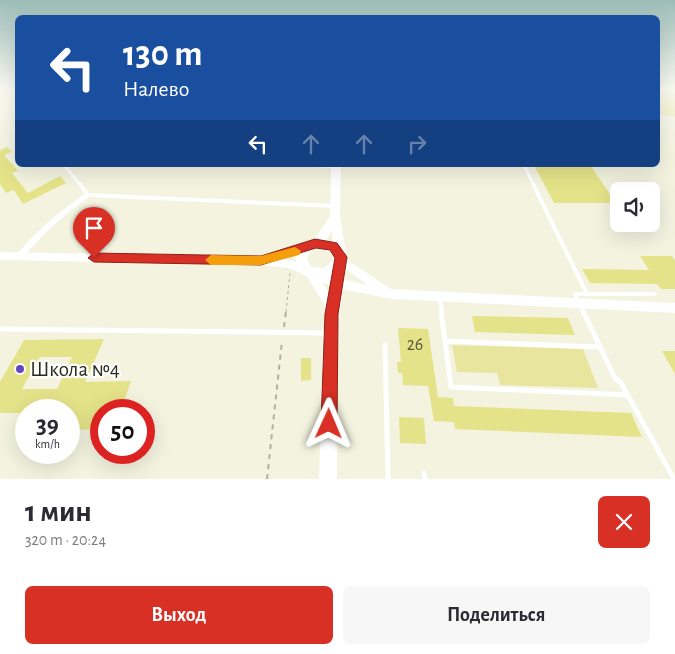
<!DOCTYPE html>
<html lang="ru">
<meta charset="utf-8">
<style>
body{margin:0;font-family:"Alegreya Sans",sans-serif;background:#f7f7f7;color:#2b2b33;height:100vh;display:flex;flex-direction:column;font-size:19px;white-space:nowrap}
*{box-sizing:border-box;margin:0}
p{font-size:16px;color:#7c7c81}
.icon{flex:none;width:28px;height:28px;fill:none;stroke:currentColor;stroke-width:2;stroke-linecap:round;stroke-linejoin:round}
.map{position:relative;height:479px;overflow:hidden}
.side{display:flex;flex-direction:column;background:#fff;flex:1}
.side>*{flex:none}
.banner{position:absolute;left:15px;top:15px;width:645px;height:152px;border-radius:8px;box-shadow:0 5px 20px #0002;background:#1a4fa0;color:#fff;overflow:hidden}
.fabs{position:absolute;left:610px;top:182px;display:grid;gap:10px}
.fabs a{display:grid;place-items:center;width:50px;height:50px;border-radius:8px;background:#fff;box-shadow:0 5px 20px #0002;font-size:25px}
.speed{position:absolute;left:15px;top:399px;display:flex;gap:10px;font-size:25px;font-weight:700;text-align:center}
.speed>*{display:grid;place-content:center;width:65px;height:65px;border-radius:50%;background:#fff;box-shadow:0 5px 20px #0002;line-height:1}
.speed small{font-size:12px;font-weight:400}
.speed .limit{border:8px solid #d22;background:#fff;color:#111}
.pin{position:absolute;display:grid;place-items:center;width:42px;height:42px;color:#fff;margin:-51px -21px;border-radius:50% 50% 50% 0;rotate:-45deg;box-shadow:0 0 5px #0007}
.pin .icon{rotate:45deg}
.me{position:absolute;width:55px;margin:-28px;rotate:1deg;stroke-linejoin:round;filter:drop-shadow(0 0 4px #0008)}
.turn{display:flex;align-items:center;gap:18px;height:105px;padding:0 25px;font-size:22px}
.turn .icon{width:65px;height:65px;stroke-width:2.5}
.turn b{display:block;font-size:35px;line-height:42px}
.lanes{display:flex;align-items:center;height:48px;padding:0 25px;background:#0003;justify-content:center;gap:25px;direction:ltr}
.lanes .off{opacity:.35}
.round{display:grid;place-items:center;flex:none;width:52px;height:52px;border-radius:8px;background:#f7f7f7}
.overview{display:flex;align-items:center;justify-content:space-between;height:85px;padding:0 25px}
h1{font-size:30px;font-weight:600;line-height:38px}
.primary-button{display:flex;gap:10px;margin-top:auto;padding:10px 25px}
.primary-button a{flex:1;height:58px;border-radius:8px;background:#d93025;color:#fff;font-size:20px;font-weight:600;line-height:58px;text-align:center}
.primary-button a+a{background:#f7f7f7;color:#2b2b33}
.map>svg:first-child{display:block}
.green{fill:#e8e69e}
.building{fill:#e5e389;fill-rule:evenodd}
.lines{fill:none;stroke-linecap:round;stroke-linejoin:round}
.path-far1{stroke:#b1b1a2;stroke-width:1;stroke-dasharray:3 3;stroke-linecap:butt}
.path{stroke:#b1b1a2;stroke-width:2;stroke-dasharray:5 5;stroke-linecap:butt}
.service-far2{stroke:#fff;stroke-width:3}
.service-far1{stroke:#fff;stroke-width:4}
.service{stroke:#fff;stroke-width:5}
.minor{fill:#fff;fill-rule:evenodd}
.tertiary{fill:#fff;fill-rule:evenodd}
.secondary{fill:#fff;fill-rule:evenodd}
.route{fill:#d93025;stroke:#8d1f18}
.slow{fill:#f59e0b}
.poi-dot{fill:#6148c1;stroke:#fffffb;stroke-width:2}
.labels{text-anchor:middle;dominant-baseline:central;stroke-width:4.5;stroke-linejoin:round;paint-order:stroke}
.near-number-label{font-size:18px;fill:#59583c}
.near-poi-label{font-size:21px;fill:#2a2a23;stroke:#fffffb;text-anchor:start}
</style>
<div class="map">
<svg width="675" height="479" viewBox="0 0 675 479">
<rect width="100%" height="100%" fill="#f3f3e0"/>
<path class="green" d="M658,90H675V117L658,113Z
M452,345L583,349L598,388L500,385L497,373L457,372Z"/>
<path class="building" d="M7,147L12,152L4,155L18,171L12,173L28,193L60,176L66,183L23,204L14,190L6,193L0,184V150Z
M534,165H590L616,203H554Z
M640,256H672L675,260V289H661L657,284L590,283L582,269L649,270Z
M472,316L568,318L575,335L475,332Z
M398,328L428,329L438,397L453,398L454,406L631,413L642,437L455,429L454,422L434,421L428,386L403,385L402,373H398L397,362H401Z
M104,339L85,382L131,381L121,410H101V429L69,430V410H26V413H0V382L24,340ZM40,357H72L57,389H22Z
M662,351H675V374Z
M301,358H311V380L301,381Z
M399,417L424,418L426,444L400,443Z"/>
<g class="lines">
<path class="path-far1" d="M286,312L290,273"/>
<path class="path" d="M284,327L286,311
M267,479L282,341"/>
<path class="service-far2" d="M12,103L18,109
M64,165L81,186
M305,165L336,167
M524,165L534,186"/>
<path class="service-far1" d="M80,184L88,195
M533,184L587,294
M440,299L442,312
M584,312L575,294H654"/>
<path class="service" d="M441,311L445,341
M583,311L615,378L621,383L674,479
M0,329L328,333
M385,345L388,479
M600,347L445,341L451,387L628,395
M424,473L425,479"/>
<path class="minor" d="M86,193L335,204L338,206L335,208L89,197C64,215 42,234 23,258H17L16,256L17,254C37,230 60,211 86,193Z"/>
<path class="tertiary" d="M335,212L340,215L327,239L319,246L281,259L293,261L337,278L368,285L337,263L336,260L337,257L341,256L391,289L675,303V313L391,299L337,288L322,282C328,292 340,305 335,317L331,318L327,317L324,304L306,275L288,268L261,265L0,260V252L263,257L310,242L319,233L332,213Z"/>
<path class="secondary" d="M331,165H341L340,215L347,260L337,333V479H319L323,333L332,276L317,279L303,275L295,259C304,237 312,238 333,243L330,215ZM316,248L329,251L335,258L324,268L311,267L307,259L310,252Z"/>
</g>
<linearGradient id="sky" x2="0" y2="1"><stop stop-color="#9dbcb8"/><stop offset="0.57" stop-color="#fafaf1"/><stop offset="1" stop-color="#fafaf1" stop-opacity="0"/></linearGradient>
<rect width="675" height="157" fill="url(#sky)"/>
<path class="route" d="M315,239L337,243L347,257L338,314L337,424L335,430L329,432L323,430L321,424L325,314L335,258L330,250L316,248L261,265L94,262L88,258L94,253L261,256Z"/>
<path class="slow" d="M295,247L301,251L299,255L261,265H211L205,260L211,255L261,256Z"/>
<circle class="poi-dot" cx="20" cy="369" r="5"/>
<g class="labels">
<g class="near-number-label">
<text x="415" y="345">26</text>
</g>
<g class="near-poi-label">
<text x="30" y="369">Школа №4</text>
</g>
</g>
</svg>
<div class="fabs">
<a><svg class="icon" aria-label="sound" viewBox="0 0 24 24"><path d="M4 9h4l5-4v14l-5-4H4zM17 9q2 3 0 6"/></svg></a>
</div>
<div class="speed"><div>39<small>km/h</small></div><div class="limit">50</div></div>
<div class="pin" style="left:94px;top:258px;background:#d93025"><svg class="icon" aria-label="arrive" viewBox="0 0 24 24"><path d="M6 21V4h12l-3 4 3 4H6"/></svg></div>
<svg class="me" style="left:329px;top:424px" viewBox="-20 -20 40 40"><path d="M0-17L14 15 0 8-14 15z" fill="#d93025" stroke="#fff" stroke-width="4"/></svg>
<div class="banner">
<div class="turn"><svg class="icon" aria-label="left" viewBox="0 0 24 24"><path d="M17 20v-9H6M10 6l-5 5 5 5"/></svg><div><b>130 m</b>Налево</div></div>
<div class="lanes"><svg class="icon" aria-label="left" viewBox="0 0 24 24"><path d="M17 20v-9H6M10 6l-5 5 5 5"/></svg><svg class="icon off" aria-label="ahead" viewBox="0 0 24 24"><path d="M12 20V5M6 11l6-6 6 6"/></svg><svg class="icon off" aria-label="ahead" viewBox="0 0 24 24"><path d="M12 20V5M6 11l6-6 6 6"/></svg><svg class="icon off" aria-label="right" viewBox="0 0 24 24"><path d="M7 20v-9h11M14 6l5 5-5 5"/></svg></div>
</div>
</div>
<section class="side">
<div class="overview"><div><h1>1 мин</h1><p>320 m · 20:24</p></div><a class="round" style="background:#d93025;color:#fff"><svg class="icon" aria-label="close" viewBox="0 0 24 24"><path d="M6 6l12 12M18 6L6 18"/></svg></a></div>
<div class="primary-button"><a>Выход</a><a>Поделиться</a></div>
</section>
